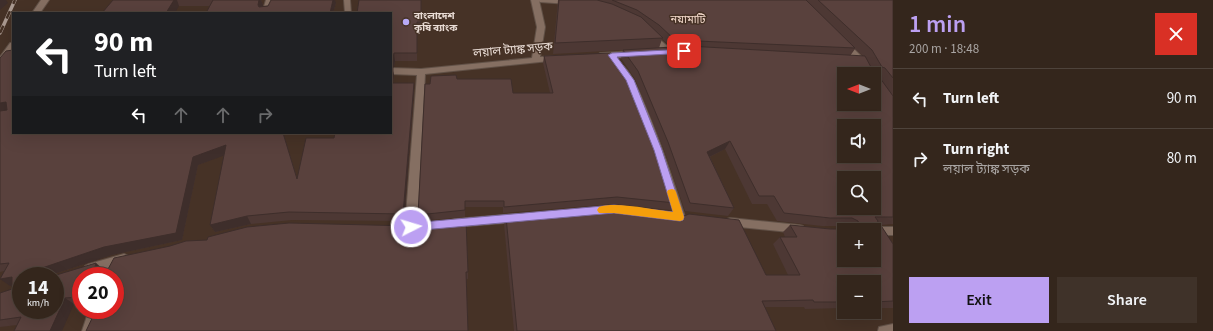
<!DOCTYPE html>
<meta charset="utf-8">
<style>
body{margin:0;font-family:"Source Sans 3","Noto Sans Bengali",sans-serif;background:#3f3229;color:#f1f3f6;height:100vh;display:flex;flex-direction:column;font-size:15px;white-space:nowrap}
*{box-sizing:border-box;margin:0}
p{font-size:13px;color:#a9a5a3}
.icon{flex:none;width:22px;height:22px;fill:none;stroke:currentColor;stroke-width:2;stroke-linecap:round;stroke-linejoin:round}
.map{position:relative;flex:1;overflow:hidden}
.details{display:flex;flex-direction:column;background:#34261c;width:320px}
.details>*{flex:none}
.hud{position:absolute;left:12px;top:12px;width:380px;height:122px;border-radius:0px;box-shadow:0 4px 16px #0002,0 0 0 1px #4e433b;background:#202124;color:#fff;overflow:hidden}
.needle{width:26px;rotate:270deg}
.controls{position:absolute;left:837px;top:67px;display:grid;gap:8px}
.controls a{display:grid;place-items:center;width:44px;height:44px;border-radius:0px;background:#34261c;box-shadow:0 4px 16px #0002,0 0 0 1px #4e433b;font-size:20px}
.speed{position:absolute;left:12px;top:267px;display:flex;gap:8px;font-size:20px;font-weight:700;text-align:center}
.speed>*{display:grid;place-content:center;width:52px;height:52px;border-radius:50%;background:#34261c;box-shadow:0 4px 16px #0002,0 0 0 1px #4e433b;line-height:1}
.speed small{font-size:10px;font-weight:400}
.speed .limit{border:6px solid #d22;background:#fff;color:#111}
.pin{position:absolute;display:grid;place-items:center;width:34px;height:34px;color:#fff;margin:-17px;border-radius:8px;box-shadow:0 2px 6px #0006}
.me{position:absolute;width:44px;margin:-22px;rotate:85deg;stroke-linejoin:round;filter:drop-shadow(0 0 3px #0008)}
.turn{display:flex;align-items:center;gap:14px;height:84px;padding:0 16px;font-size:18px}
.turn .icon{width:52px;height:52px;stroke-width:2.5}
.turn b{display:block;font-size:28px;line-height:34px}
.lanes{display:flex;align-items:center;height:38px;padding:0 16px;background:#0003;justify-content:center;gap:20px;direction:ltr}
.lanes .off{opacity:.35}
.round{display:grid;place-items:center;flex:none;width:42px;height:42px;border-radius:0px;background:#3f3229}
.overview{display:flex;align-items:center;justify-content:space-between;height:68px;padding:0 16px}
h1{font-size:24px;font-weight:600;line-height:30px;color:#bca0f2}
.primary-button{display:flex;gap:8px;margin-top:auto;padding:8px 16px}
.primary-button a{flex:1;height:46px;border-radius:0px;background:#bca0f2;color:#111;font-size:16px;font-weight:600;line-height:46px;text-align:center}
.primary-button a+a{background:#3f3229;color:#f1f3f6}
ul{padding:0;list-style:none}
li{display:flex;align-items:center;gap:12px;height:60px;padding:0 16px;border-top:1px solid #4e433b}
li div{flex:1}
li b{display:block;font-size:15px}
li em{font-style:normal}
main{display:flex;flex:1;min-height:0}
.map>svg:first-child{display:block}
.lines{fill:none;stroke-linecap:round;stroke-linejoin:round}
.service-casing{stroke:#615147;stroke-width:2}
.minor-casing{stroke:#615147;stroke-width:2}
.tertiary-casing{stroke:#615147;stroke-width:2}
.service{fill:#856f62;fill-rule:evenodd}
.minor{fill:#856f62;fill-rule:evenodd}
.tertiary{fill:#856f62;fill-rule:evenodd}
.rail-casing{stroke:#aa9a91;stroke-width:3.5}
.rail{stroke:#463226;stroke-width:2.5;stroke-dasharray:8;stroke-linecap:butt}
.wall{fill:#4d3834;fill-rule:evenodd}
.shaded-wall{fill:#3e2e2b}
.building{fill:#59413d;stroke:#3e2e2b;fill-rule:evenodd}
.route{fill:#bca0f2;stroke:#7a689d}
.slow{fill:#f59e0b}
.poi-dot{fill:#b9abf7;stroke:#463226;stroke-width:1.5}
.labels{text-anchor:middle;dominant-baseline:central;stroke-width:3;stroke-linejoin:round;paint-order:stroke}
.far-poi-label{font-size:10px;font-weight:bold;fill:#eaddd6;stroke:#463226;text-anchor:start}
.far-neighbourhood-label{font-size:11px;fill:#f3d9cb;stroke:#463226}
.street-label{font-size:12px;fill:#eaddd6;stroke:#463226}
</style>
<main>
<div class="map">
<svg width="893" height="331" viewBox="0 0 893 331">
<rect width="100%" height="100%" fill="#463226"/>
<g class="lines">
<g class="service-casing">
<path id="service" d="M344,0H350L351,13H345Z
M537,0H568L572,2L569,4L540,2Z
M651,33L653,34L672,50V54H666L649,36L648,35Z
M516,214L519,215L521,218L519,221L516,222L455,227L452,226L450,223L452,220L455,219Z
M730,218L799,225L803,226L804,229L803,232L799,233L730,226L727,225L725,222L727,219Z
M874,227H893V235H874V230H869Z
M124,254L128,256L129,259L128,262L89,274L85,272L84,269L85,266L89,264Z"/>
</g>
<g class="minor-casing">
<path id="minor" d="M266,0H274L270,13H262Z
M531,0H539L545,27L540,57L559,56V60L425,74L417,227L415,230L411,232L407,230L405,227L417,75L391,74V68L421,69L532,58L537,27Z
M840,41H846L864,59L865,61L864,63H858L840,45Z
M634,51L638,54L637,56L600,59L596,56L600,53Z
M621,65C638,70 678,195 685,217L684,220L680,222L676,220L675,217L653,150L626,81L617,68Z
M89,310H101L94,331H82Z
M893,324V331H878L879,327Z"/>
</g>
<g class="tertiary-casing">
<path id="tertiary" d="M41,0H49L40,13H32Z
M10,43H13C13,51 8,62 0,66V57Z"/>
</g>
<use href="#service" class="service"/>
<use href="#minor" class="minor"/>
<use href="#tertiary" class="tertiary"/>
<g class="rail-casing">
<path id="rail" d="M0,33L15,0"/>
</g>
<use href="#rail" class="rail"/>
</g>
<path class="wall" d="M113,0H261L263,5L262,6L336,3L333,13H206L210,6H179Z
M421,0L422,30L417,31V61H395L394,67H392L394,76L393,83L414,91L404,221L292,220L251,224L215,232L210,225L224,155L198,165L182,240L112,255L51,275L21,310L55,276L104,271L468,272V279L81,276V304H74L17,325L0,327V293L12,289V286H10L4,271L0,272V58L13,133H283L297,178L334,138L391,13Z
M558,0H893V224L880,225L893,244V308H874V282H844V308L805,309L804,307H765L776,331H514L504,224L506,217L766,275H788L773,244L780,237H785L783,232L790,225L830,229H848L849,228L844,226H822L777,221L767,204H752L725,149L710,157L734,208L728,216L685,211L664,150L635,79L621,58L623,50L553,54ZM662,39L671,47L659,48ZM855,49L863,56H850Z
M544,56L675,203L671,210L614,204L503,213V207H465V217L419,221L418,215L430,84L457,79L513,93H550L543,63Z"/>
<path class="shaded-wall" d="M0,0H6L8,3L0,10Z
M174,0H177L179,6L175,13H166Z
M258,0H261L263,5L261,13L258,5Z
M333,0H335L336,3L333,13H330Z
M394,53L395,61L394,67L391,68V59Z
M393,67L394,76L392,91L391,83Z
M414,83V91L404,221L403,214Z
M6,102L13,109L0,113V103Z
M730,141L725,149L703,160L707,152Z
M226,145L231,153L198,165L182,240L112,255L51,275L52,276H45L41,270L42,268L193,157Z
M247,216L251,224L215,232L210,225Z
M96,263L104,270H94Z
M12,277L21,284L10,286L0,279Z
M65,298L74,304L62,331H50Z"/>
<path class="building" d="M113,0H174L166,13H102Z
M213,0H259L258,5L259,7L268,6L271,0H333L330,13H206Z
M359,0H421V22H417V53H394L393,58L391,59V13H357Z
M559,0H597L612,4L641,17L663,38L555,43Z
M612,0H806L855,48L675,40L659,25L637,10Z
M818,0H893V78L885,68L882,67L872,50Z
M688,46L865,56L871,67H880V78L893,96V217H875L878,221L877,224H880L893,244V301L874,302V282H844V302H814L813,300L762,301L776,331H517L506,217L617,207L680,213L684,216L689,214L739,220L766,275H800L780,237H797L790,225L830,229H853L854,224H859L858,221L852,218H830L784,213L774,196H759L730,141L707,152L734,208L690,203L668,142L638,71L623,50ZM844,74H874V104H844ZM844,126H874V156H844ZM844,178H874V208H844ZM844,230H874V260H844Z
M13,50V133H283L297,179L306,138H334L335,133H391V67H393L391,83H414L403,214L289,212L247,216L210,225L226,145L193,157L176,233L104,247L42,268L41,270L45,271V276H21V310H55V276H53L96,263L94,270L107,271L114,258L170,246L186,241L207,240L208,237L247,227L289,223L411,226L466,220L468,272H466L468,331H86L96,310H115V276H81V297L65,298L50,331H14L21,317L0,320V293L12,289V277L0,279L9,263L0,264V111L7,110L6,102L0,103V58L6,51Z
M611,53L627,74L655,144L675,203L617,197L504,207V201H465V210L418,215L425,84H430L431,76L456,75L457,79H511L513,93H553L544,56Z"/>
<path class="route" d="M684,49L687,50V53L617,57L634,80L662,150L684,217L683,220L680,221L614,213L411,231L407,230L406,227L407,224L411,223L614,205L673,212L654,150L626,80L608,55L612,53Z"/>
<path class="slow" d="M672,189L675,190L676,192L684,217L683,220L680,221L614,213H599L597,210L599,207C616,201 654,210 673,212L667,192L668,190Z"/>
<circle class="poi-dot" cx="406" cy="22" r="4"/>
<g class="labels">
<g class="far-poi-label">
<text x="414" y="16">বাংলাদেশ<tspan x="414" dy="12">কৃষি ব্যাংক</tspan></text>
</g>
<g class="far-neighbourhood-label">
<text x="688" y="19">নয়ামাটি</text>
</g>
<g class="street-label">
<text transform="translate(513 50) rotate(-5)">লয়াল ট্যাঙ্ক সড়ক</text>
</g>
</g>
</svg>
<div class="controls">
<a><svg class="needle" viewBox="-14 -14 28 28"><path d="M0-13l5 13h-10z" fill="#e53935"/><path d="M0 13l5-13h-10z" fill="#a9a5a3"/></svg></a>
<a><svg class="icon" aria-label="sound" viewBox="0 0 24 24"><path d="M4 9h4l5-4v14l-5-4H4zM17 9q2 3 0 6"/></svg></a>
<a><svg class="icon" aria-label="search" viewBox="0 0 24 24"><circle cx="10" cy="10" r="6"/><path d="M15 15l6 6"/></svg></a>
<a>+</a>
<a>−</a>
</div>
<div class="speed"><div>14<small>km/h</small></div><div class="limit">20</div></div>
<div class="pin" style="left:684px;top:51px;background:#d93025"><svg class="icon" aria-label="arrive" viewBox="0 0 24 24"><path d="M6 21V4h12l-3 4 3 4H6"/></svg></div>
<svg class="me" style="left:411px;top:227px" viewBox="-20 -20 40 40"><circle r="17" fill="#bca0f2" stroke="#fff" stroke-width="3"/><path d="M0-11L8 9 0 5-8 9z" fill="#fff"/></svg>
<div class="hud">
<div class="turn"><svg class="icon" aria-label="left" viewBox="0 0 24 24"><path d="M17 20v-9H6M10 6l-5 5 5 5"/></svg><div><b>90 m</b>Turn left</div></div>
<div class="lanes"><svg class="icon" aria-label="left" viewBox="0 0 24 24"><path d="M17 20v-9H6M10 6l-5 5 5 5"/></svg><svg class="icon off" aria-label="ahead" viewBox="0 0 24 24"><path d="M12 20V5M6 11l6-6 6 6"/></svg><svg class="icon off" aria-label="ahead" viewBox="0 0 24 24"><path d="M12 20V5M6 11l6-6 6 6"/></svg><svg class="icon off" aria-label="right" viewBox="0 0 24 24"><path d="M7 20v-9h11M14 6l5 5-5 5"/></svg></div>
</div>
</div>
<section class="details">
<div class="overview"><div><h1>1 min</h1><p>200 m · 18:48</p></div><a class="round" style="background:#d93025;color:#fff"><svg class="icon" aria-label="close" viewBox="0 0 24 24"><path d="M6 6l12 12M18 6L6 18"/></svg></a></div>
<ul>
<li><svg class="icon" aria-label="left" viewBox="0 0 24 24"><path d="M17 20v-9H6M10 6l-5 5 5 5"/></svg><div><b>Turn left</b></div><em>90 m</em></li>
<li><svg class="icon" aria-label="right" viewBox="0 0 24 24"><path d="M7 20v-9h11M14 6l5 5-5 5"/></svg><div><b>Turn right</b><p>লয়াল ট্যাঙ্ক সড়ক</p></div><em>80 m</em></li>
</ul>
<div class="primary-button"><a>Exit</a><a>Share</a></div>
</section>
</main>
